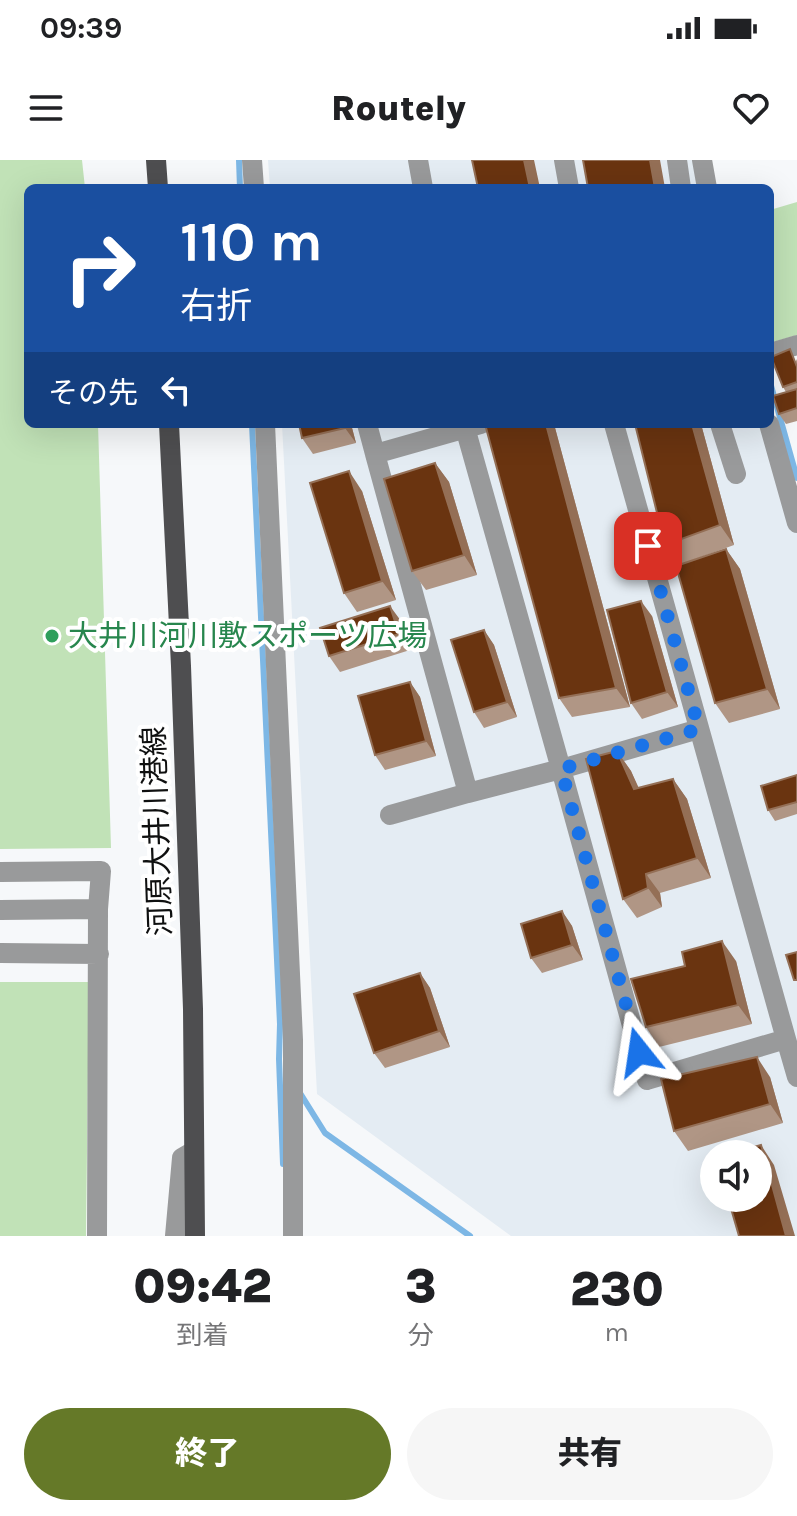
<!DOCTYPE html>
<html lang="ja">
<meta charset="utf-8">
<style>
body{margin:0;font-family:Karla,"Noto Sans JP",sans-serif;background:#f6f6f6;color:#202124;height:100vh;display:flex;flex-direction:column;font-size:30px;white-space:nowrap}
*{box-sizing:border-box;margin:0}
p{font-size:26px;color:#757577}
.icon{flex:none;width:44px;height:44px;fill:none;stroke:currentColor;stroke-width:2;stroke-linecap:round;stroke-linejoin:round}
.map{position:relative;height:1076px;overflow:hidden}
.sheet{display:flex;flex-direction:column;background:#fff;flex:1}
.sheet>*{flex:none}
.guide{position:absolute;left:24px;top:24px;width:750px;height:244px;border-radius:12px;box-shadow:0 8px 32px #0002;background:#1a4fa0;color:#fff;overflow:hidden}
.tools{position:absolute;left:700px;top:980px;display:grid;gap:16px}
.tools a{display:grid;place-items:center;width:72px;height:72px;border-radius:50%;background:#fff;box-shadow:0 8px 32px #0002;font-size:40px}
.pin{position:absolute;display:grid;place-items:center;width:68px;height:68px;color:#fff;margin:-34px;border-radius:16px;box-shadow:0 4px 12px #0006}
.me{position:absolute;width:88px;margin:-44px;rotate:345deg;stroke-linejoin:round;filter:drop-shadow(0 0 6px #0008)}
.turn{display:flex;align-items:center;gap:28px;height:168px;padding:0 24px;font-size:36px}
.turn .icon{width:104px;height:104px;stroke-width:2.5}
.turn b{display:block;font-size:56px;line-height:68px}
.then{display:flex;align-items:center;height:76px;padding:0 24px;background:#0003;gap:16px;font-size:30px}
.eta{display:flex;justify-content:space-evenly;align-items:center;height:136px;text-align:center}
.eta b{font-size:48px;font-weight:800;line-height:56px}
.action{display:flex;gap:16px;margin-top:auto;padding:16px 24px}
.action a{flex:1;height:92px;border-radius:48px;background:#657928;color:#fff;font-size:32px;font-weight:800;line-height:92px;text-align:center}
.action a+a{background:#f6f6f6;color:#202124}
.status{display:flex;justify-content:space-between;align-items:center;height:56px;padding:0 40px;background:#fff;direction:ltr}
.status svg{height:22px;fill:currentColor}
header{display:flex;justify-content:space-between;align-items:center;height:104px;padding:0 24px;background:#fff;font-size:36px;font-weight:800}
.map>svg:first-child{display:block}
.built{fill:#e4ecf3;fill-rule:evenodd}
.green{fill:#c1e2b7}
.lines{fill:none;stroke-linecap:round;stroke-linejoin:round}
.stream{stroke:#7db7e5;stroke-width:6}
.minor{stroke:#999a9b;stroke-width:20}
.major{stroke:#4e4e50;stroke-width:20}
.wall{fill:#b09685}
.shaded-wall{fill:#946f56}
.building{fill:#6a3410;stroke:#946f56;stroke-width:2}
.route{stroke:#1a73e8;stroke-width:14;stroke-dasharray:0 25.2}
.leisure-dot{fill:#2e9e5b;stroke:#fff;stroke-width:3}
.labels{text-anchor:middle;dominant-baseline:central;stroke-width:8;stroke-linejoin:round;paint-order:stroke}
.leisure-label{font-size:30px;fill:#27864d;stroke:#fff;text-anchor:start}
.street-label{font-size:30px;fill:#0f1010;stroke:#fff}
</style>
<div class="status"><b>09:39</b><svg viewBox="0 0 49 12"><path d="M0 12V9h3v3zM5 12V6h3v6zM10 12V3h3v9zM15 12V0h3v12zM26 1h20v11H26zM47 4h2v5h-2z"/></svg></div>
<header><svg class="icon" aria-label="menu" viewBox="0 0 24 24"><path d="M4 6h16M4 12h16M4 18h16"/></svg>Routely<svg class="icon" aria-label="heart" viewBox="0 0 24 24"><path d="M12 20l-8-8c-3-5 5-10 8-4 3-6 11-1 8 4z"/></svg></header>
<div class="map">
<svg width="797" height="1076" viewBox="0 0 797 1076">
<rect width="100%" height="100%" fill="#f6f8fa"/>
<path class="built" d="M268,0H709L717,28H270Z
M770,239L797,346V1076H511L317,934L282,264H770ZM714,994H758V1038H714Z"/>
<path class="green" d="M0,0H82L85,28H28V264H98L111,688L0,689Z
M797,42V175L770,183V50Z
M0,822H89L86,1076H0Z"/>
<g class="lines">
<path class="stream" d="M239,0L240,28
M770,222L797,318
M252,264L280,864L279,899L283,1004
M300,933L325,973L470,1076"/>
<path class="minor" d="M252,0L254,28
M418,0L423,28
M564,0L569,28
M677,0L681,28
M702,0L707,28
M770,193L797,185
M265,264L293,880V1076
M367,264L375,294
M464,264L561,609L647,920L786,879L797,917
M481,264L375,294L468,633L561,609L699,569
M614,264L786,879
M720,264L736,314
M769,264L797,363
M390,655L468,633
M0,712L101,711L98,749
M0,750L98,749L97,1076
M0,793L99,794
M175,1076L182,998L194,991"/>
<path class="major" d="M156,0L158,28
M169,264L181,506L193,849L195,1076"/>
</g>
<path class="wall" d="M797,199V261L786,264L779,254L786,232L783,227Z
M351,264L356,283L313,294L302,278Z
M485,264H554L630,547L572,557L559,538Z
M635,264H701L734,385L679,405L665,385Z
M435,303L449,322L477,415L426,430L412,411Z
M362,331L396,440L357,452L344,433Z
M726,389L740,409L780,549L729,563L715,543Z
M652,456L678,547L642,559L631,543Z
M401,461L410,490L340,512L329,496Z
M484,470L494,485L517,557L484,568L474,552Z
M410,522L420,537L436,596L385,610L375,595Z
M617,591L631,611L638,628L673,619L687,639L711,718L660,733L662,747L637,758L623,739Z
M797,615V654L775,661L768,650Z
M562,751L572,766L583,800L542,813L531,798Z
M736,801L752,864L659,887L646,867Z
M420,813L430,828L450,887L385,908L374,893Z
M770,917L783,963L688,991L674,971Z"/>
<path class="shaded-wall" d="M524,0H534L540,28H530Z
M650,0H660L665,28H655Z
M344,264H351L356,283L345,268Z
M546,264H554L630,547L616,528Z
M692,264H701L734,385L720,365Z
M435,303L449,322L477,415L464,395Z
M349,311L362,331L396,440L382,421Z
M726,389L740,409L780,549L767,529Z
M641,441L652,456L678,547L667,532Z
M390,446L401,461L410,490L399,474Z
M484,470L494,485L517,557L507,542Z
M410,522L420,537L436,596L426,581Z
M617,591L631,611L648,648L634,629Z
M673,619L687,639L711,718L697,698Z
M646,714L660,733L662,747L648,728Z
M562,751L572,766L583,800L572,785Z
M722,781L736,801L752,864L738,845Z
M420,813L430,828L450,887L439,871Z
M757,897L770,917L783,963L770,944Z
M761,985L774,1005L795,1076H786Z"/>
<path class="building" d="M472,0H524L530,28H478Z
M583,0H650L655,28H588Z
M790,189L797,207V222L783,227L771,197Z
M797,229V248L779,254L773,236Z
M299,264H344L345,268L302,278Z
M485,264H546L616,528L559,538Z
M635,264H692L720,365L665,385Z
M435,303L464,395L412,411L384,319Z
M349,311L382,421L344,433L310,323Z
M726,389L767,529L715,543L676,406Z
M641,441L667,532L631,543L607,450Z
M390,446L399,474L329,496L320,468Z
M484,470L507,542L474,552L451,480Z
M410,522L426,581L375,595L358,536Z
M617,591L634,629L673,619L697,698L646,714L648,728L623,739L586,599Z
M797,615V642L768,650L761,626Z
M562,751L572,785L531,798L521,764Z
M722,781L738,845L646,867L631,819L685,806L682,792Z
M797,792V820H794L786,795Z
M420,813L439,871L374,893L354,834Z
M757,897L770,944L674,971L661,919Z
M761,985L786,1076H739L728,1038H758V994H728Z"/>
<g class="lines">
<path class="route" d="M639,892L561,609L699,569L648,386"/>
</g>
<circle class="leisure-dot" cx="52" cy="476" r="8"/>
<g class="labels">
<g class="leisure-label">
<text x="68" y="476">大井川河川敷スポーツ広場</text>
</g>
<g class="street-label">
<text transform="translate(157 671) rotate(-92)">河原大井川港線</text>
</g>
</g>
</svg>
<div class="tools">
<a><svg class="icon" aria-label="sound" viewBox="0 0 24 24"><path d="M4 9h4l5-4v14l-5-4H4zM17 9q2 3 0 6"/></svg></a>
</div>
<div class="pin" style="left:648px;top:386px;background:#d93025"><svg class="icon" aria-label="arrive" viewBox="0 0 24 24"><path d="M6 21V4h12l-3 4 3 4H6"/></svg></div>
<svg class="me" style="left:639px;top:892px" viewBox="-20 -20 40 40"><path d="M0-17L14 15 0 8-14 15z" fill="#1a73e8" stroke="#fff" stroke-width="4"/></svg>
<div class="guide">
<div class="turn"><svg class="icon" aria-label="right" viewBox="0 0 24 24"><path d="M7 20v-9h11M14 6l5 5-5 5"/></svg><div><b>110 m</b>右折</div></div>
<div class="then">その先<svg class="icon" aria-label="left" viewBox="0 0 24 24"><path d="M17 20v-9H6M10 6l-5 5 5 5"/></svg></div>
</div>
</div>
<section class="sheet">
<div class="eta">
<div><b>09:42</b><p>到着</p></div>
<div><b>3</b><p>分</p></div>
<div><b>230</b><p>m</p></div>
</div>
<div class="action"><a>終了</a><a>共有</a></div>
</section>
